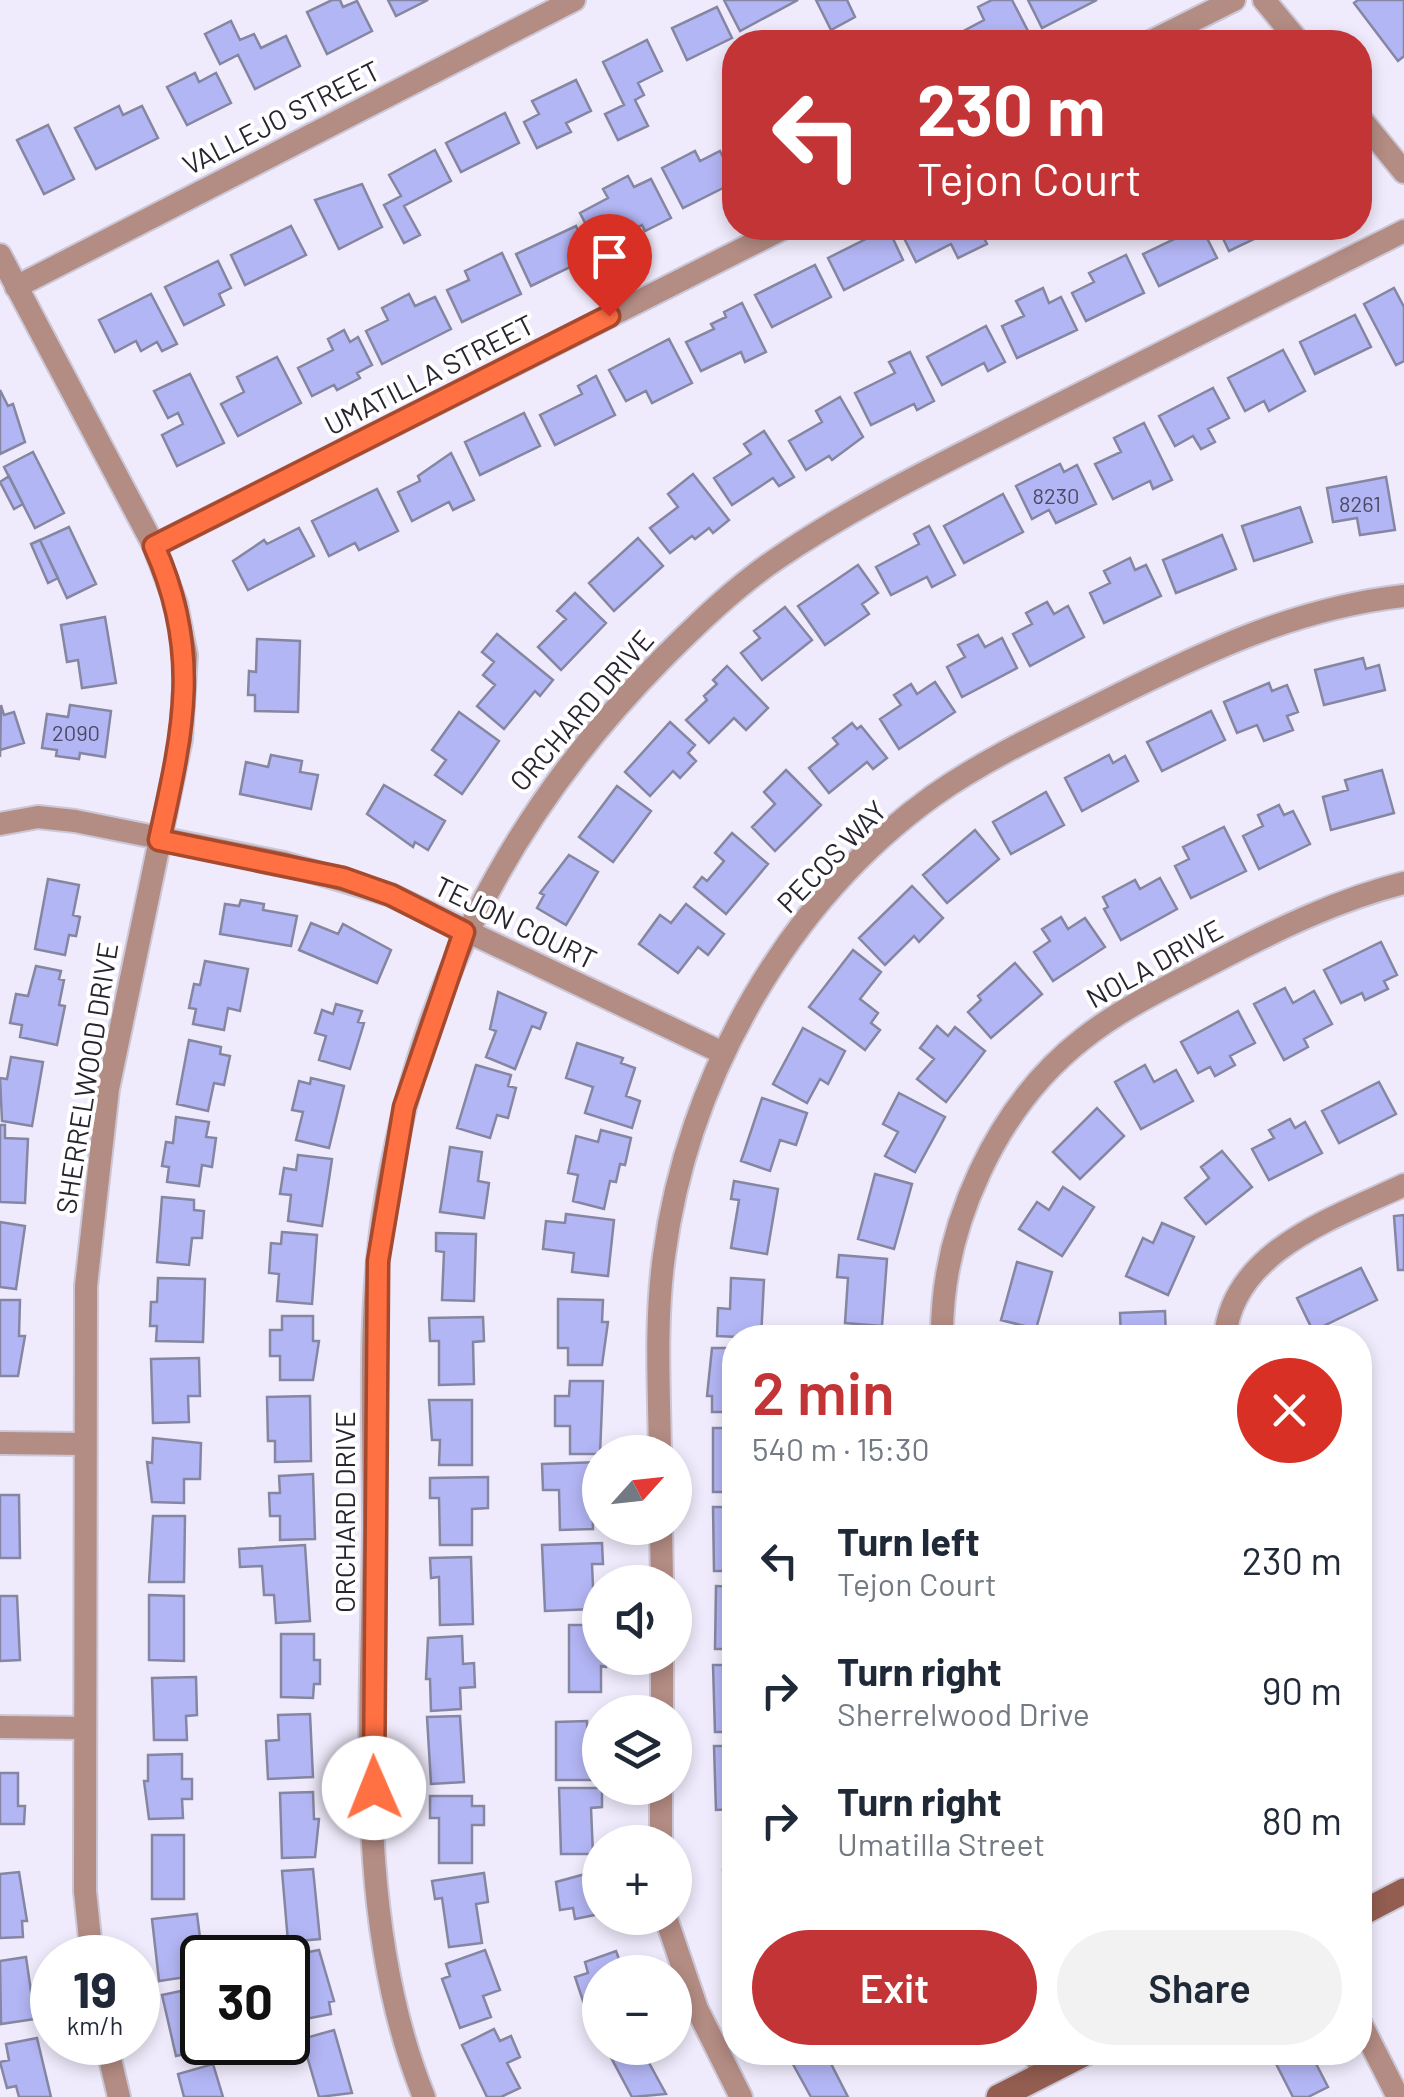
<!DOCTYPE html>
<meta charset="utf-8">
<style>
body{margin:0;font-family:Barlow,sans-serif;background:#f2f2f3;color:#1f2937;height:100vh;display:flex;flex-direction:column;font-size:38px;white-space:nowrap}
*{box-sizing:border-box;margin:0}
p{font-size:32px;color:#747a83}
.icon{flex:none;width:55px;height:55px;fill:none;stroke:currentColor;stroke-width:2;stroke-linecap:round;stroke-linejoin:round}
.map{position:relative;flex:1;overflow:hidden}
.panel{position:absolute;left:722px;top:1325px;width:650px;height:740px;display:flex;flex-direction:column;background:#fff;border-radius:40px;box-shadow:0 5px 15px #0003}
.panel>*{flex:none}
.top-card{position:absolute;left:722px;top:30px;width:650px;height:210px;border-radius:40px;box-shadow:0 5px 15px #0003;background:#c33436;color:#fff;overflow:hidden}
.needle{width:65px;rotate:63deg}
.tools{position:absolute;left:582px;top:1435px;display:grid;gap:20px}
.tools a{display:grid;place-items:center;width:110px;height:110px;border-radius:50%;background:#fff;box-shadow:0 5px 15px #0003;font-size:50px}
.speed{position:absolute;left:30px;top:1935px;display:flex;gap:20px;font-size:50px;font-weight:700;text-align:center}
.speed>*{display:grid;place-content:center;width:130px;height:130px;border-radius:50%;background:#fff;box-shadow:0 5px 15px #0003;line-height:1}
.speed small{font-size:25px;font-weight:400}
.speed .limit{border:5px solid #111;border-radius:15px;background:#fff;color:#111}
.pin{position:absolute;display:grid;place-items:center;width:85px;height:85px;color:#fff;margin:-102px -42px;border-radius:50% 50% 50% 0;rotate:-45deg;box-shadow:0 0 10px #0007}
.pin .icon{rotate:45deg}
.me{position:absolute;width:110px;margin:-55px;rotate:359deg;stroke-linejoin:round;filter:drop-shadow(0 0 8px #0008)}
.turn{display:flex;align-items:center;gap:35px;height:210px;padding:0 30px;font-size:45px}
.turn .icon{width:130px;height:130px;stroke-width:2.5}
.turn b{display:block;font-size:70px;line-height:85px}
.round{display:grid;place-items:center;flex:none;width:105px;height:105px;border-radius:52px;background:#f2f2f3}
.head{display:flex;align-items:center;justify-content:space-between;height:170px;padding:0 30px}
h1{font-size:60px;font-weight:600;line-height:75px;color:#c33436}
.cta{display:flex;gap:20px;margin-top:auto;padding:20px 30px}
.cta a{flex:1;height:115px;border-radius:60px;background:#c33436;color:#fff;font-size:40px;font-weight:600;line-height:115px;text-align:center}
.cta a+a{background:#f2f2f3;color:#1f2937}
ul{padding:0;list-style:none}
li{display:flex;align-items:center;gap:30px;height:130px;padding:0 30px}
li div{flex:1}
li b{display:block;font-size:38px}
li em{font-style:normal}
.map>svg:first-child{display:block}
.building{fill:#b3b6f4;stroke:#8586a1;stroke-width:2.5}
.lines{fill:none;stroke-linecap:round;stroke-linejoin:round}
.minor-casing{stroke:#ccc7d7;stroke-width:26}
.secondary-casing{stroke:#ccc7d7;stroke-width:29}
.minor{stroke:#b38c83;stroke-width:22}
.secondary{stroke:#935d50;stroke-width:25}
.route-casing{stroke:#a6492c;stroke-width:25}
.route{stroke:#ff7043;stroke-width:18}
.labels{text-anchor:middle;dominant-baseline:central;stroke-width:8;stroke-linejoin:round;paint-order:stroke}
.number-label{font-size:22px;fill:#4c4961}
.street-label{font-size:28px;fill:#292530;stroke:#fff}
</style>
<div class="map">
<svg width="1404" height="2097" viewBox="0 0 1404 2097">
<rect width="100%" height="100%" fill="#f0ebfc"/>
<path class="building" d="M332,0H340L343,7L357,1L372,31L327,54L307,12Z
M388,0H428L396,16Z
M724,0H798L740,31Z
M816,0H847L855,17L831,30Z
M992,0H1012L1030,35L1014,42H960L956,35L984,20L978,7Z
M1028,0H1097L1042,28Z
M1358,0H1404V56L1398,61L1354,3Z
M717,7L732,38L687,60L672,28Z
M231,21L240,40L254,34L261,48L286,36L300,66L255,89L238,55L220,64L205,34Z
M647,40L662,71L638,83L644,95L635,100L648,126L618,140L605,114L624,105L603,62Z
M195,73L199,82L216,73L231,103L187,125L167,87Z
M576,80L591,111L566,123L571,132L537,148L524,122L539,114L532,101Z
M119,106L123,115L142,106L158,138L96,169L75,128Z
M505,113L519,143L461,172L446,143Z
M48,125L74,179L44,194L17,140Z
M435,150L451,181L404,206L420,235L404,243L384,205L401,196L389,175Z
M695,151L700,161L720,151L735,182L683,208L662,168Z
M628,176L634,187L651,179L671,218L645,231L642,225L598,248L580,213L608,198L603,189Z
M362,184L382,227L339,249L315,200Z
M291,226L306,255L245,285L231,255Z
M576,226L591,257L531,286L516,254Z
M888,228L903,260L844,290L828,258Z
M899,228H979L987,244L958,258L951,244L916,262Z
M1197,228H1202L1217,258L1159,286L1143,254Z
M1218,228H1277L1229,251Z
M502,253L521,294L462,322L447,290L469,280L465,271Z
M1126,255L1144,293L1086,321L1072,293L1094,282L1089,273Z
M218,261L231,288L219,294L224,305L184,325L165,287Z
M815,265L831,297L772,327L755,295Z
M1043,288L1049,303L1061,297L1077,330L1017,358L1002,326L1024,316L1016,301Z
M1394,288L1404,307V361L1396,365L1364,304Z
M151,294L177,344L162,351L157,342L141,351L136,341L115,352L99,320Z
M409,294L415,306L435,297L451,329L382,364L366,331L388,320L382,308Z
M742,303L766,352L745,362L741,352L701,371L686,342L714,329L711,324L726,317L724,312Z
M1355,315L1371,347L1315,374L1300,342Z
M986,326L1005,362L988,371L984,363L942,385L927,357Z
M344,330L350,342L358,337L372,365L357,373L360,378L337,390L334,385L312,396L298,368L333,350L328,339Z
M669,339L692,383L652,403L646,391L626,401L609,370Z
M1283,350L1305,391L1269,411L1264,401L1245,411L1228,378Z
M910,352L934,401L917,410L914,404L871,425L855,393L895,373L889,362Z
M277,357L301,403L238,436L221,404L244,392L237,377Z
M190,374L224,443L177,466L162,435L183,424L178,413L168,418L154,391Z
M596,376L615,415L555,445L540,415L582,394L578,386Z
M1213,388L1229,418L1208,429L1215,442L1201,449L1193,436L1175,446L1159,416Z
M0,390L8,406L13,404L25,442L0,454Z
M840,397L863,437L832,460L829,456L806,470L789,441L822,422L816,411Z
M524,413L540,446L480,475L465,442Z
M1144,423L1172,480L1153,489L1150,481L1113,499L1095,464L1121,452L1114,438Z
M764,431L794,477L779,486L773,478L732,505L714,478L751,454L744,444Z
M33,452L64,513L35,528L4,467Z
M451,453L474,500L453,510L449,502L412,521L398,492L420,481L418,476Z
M1060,464L1064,472L1077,465L1096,504L1056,523L1049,510L1032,519L1016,486Z
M693,474L729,520L713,533L709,528L695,539L692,536L670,553L650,528L678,507L668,494Z
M9,476L23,504L14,509L0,482Z
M1386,477L1395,530L1360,535L1357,518L1333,522L1327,488Z
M377,489L398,531L359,550L355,543L329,556L312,521Z
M1003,494L1023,532L964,563L944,526Z
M1300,507L1312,542L1254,561L1242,526Z
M929,526L955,575L932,587L927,577L891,595L876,567L919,544L914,534Z
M69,527L96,584L67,598L40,540Z
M299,528L314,556L248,590L233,561L264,540L267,544Z
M1222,535L1236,569L1176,593L1163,560Z
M638,538L663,566L614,611L589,583Z
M40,540L58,578L48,583L31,544Z
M1130,558L1135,570L1146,565L1161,596L1104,623L1090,593L1110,583L1104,571Z
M858,565L878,593L862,604L869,614L825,645L798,606Z
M575,593L606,623L561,670L538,647L566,619L557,611Z
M1047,602L1054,614L1068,606L1084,637L1030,666L1013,634L1032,624L1026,613Z
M785,607L812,640L762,680L741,653L760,638L754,631Z
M105,617L116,683L82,688L78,660L67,662L61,625Z
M497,634L553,680L540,696L535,691L504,729L477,706L495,685L483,675L494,662L482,652Z
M978,635L985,647L1002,638L1017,668L962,697L947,667L965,657L958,645Z
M257,639L300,641L298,712L255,711V695H248L249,671L256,672Z
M1363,658L1366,669L1379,665L1385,690L1324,705L1315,670Z
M727,666L768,708L746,730L734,718L709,743L686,720L707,700L704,696L717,684L713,680Z
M935,682L955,712L899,749L880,719L901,705L894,695L911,684L917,694Z
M1269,683L1272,691L1287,685L1298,712L1287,716L1293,730L1264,741L1257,725L1237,733L1224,702Z
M1,705L4,715L14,712L24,743L0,750V757Z
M70,705L111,711L105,757L80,753L79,759L56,756L57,750L42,748L47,714L68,717Z
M1211,711L1225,740L1162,771L1147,742Z
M459,712L499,741L462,794L435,775L446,760L432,750Z
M670,722L695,745L688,753L696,761L680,778L673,771L650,796L625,772Z
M852,723L857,729L861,726L887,758L873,769L867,762L829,793L809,768L838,744L833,738Z
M271,755L302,761L300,772L318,775L311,809L240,794L246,762L268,767Z
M1109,755L1113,763L1125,756L1138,781L1082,811L1065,778Z
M786,770L821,805L775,851L752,827L775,804L764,792Z
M1382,770L1394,813L1331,830L1323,797L1348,790L1345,780Z
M384,785L445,821L428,850L415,842L413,847L367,814Z
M617,786L651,811L613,862L579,837Z
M1046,792L1064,825L1011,854L993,822Z
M1279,805L1284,815L1293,811L1310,844L1259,869L1243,836L1263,826L1258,815Z
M1224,827L1246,871L1191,898L1175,866L1189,859L1183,847Z
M975,830L999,859L947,903L923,875Z
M732,833L768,864L726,914L694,887L702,877L707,881L724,861L715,853Z
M569,855L598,872L566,925L537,908L544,895L540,893Z
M1160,878L1177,909L1121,940L1104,909L1108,907L1103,897L1135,880L1140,889Z
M48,879L79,885L73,915L80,917L76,936L69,935L65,955L35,949Z
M912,886L943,918L919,942L914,936L885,965L859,938Z
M241,900L264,904L263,910L297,916L291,946L220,934L225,904L239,906Z
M686,904L724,934L708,955L698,947L678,973L639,944L660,915L671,923Z
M1061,917L1068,929L1085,918L1105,947L1053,981L1034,952L1050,941L1042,929Z
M311,923L338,934L343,924L391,950L377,983L299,950Z
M1381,942L1397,975L1384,981L1388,989L1365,1000L1362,993L1341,1003L1324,970Z
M853,950L881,972L860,999L878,1013L871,1023L880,1030L865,1050L809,1007Z
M205,961L248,969L240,1011L228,1008L224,1030L193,1024L196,1009L189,1008L194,984L200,985Z
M1015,963L1042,994L991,1038L968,1012L981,1000L978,996Z
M36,966L61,971L59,979L64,980L59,1005L65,1006L57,1045L20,1037L22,1025L10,1023L16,994L28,996Z
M1285,988L1293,1003L1314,991L1332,1024L1304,1039L1308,1047L1284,1060L1254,1004Z
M498,992L546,1013L540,1029L532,1026L515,1069L486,1057L496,1031L490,1029Z
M336,1004L362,1011L358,1022L364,1023L350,1069L319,1060L326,1036L315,1033L322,1010L333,1014Z
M1238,1011L1255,1043L1230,1056L1235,1065L1215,1076L1210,1067L1198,1073L1181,1042Z
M937,1026L948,1036L955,1027L985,1051L946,1102L917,1079L934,1059L920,1048Z
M803,1028L845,1051L828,1084L820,1079L807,1103L773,1084Z
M189,1040L221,1047L220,1054L230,1056L224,1085L214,1083L208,1111L177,1104Z
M577,1043L623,1058L621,1063L635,1068L626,1096L640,1101L632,1128L585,1113L593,1087L566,1078Z
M11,1057L43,1062L32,1126L2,1121L0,1078L7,1079Z
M476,1065L511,1075L508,1086L516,1088L508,1118L497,1115L490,1138L457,1128Z
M1145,1065L1154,1082L1176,1070L1193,1101L1141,1129L1115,1082Z
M311,1078L344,1086L329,1148L296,1140L303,1112L292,1110L299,1081L310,1084Z
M1379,1082L1396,1114L1339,1143L1322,1111Z
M899,1093L945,1117L915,1172L885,1156L898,1132L883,1124Z
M762,1098L807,1113L796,1145L780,1140L770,1171L741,1161Z
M1097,1108L1124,1136L1080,1179L1053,1152Z
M176,1117L209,1122L206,1137L216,1138L212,1167L202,1165L199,1186L167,1182L169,1167L162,1166L166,1142L173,1143Z
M1290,1119L1295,1128L1305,1122L1322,1153L1269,1180L1252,1149L1274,1138L1269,1130Z
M0,1125H5V1138L28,1139L25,1203L0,1202Z
M601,1130L631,1138L625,1165L620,1164L616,1182L610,1181L604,1209L573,1201L578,1175L568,1173L576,1136L598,1142Z
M450,1147L482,1152L478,1181L489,1183L484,1218L440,1212Z
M1222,1151L1252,1187L1206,1224L1185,1198L1209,1178L1201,1167Z
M298,1155L332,1159L322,1226L288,1221L291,1195L280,1194L284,1168L296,1170Z
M875,1174L912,1184L894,1249L858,1239Z
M734,1181L778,1189L767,1254L731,1248L739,1200L731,1199Z
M1063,1187L1094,1207L1062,1256L1019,1229L1037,1202L1049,1210Z
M162,1197L194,1200V1210L204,1211L202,1238H192L189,1265L157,1262Z
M566,1214L614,1220L608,1276L572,1272L574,1253L543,1249L546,1221L565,1223Z
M1404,1215V1270H1398L1394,1216Z
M0,1222L25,1226L16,1289L0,1287Z
M1162,1223L1194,1237L1168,1295L1126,1276L1143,1238L1153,1243Z
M282,1232L317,1235L312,1304L277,1301L279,1274L269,1273L271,1243L281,1244Z
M436,1233L476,1234L474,1301L442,1300L444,1252L436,1251Z
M839,1255L887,1259L882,1326L845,1323L848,1278L837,1277Z
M1017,1262L1052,1272L1036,1329L1001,1320Z
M1361,1268L1377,1300L1313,1331L1297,1298Z
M158,1278L205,1279L203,1342L156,1341L157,1326H150L151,1302H157Z
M731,1278L764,1280L761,1338L717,1336L718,1308L730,1309Z
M558,1299L603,1300L602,1322H608L602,1365H568V1348H558Z
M0,1300H20L19,1336H25L18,1376H0Z
M1165,1311L1166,1338H1121L1120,1313Z
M282,1316H313V1341H319L313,1380H280V1356H270V1330H282Z
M483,1317L484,1341L473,1342L474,1384L439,1385V1341H430L429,1318Z
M712,1348H735V1412H712V1396H707Z
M199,1358L200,1396H188L189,1422L153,1423L151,1359Z
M570,1381H603L600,1454H570V1426H555V1396H569Z
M310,1396L311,1461L275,1462V1441H268L267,1397Z
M429,1400H472V1465H439L440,1440H432Z
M713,1428H735V1492H713Z
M153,1438L201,1443L200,1479H184V1503L152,1502L147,1462L152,1463Z
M600,1462V1482H592L593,1529L560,1530L559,1490H543L542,1464Z
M313,1474L315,1539L280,1540V1516H270L269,1493H280L279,1476Z
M488,1477V1508L472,1509V1545H440L439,1498H430V1478Z
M0,1495H19L20,1558H0Z
M713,1507H735V1571H714Z
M153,1516H185L184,1582H149Z
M602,1543L603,1564H592L594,1609L545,1611L542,1545Z
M305,1545L310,1621L276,1623L274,1595H264L262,1566L240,1567L239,1549Z
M471,1557L473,1624L440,1625L439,1577L431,1578L430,1558Z
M716,1586L735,1587V1649H715Z
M149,1595L184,1596V1661L149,1660Z
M0,1596H17L20,1660L0,1661Z
M569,1625H600V1658H606V1667L601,1666V1692H569Z
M281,1634H314V1660H320V1684H314L313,1698L281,1697Z
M462,1636L463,1664L474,1663L475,1687L460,1688L461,1709L431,1711L430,1679H426L428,1638Z
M713,1665H735V1732H715Z
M196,1677L197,1715L186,1716L187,1740H154L152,1678Z
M310,1714L313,1777L268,1779L266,1741L279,1740L278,1715Z
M460,1716L464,1782L431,1784L427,1717Z
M587,1721L588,1752L600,1751V1780H556V1722Z
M714,1746H735V1809L716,1810Z
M182,1754V1779H192V1799H182L183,1818L149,1819L144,1781H148V1755Z
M0,1773H18V1806H25L24,1824H0Z
M559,1788H602V1807L591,1808L593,1854H561Z
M313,1792L314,1819H319L315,1857L282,1858L280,1793Z
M430,1796H472V1806H484V1825H472V1863H439V1818H430Z
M732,1831H735V1888L725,1889L723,1870L735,1869Z
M152,1835H184V1899H152Z
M313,1869L320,1939L288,1942L282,1871Z
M600,1870V1914L575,1919L573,1908L560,1910L556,1882Z
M19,1872L27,1921H22L23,1937L0,1938V1874Z
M484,1873L488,1902L476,1904L482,1943L449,1947L442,1898L435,1899L432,1881Z
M197,1914L202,1953L190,1954L193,1976L159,1981L152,1919Z
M319,1950L334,2001L329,2002L331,2014L300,2020L288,1956Z
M485,1950L500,1990L483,1996L491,2017L460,2028L442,1979L450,1976L446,1964Z
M616,1951L624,1972H600V2014L596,2003L585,2007L575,1977L588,1973L585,1962Z
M26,1957L35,2019L1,2024L0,1961Z
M195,1988L199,2001H202V2042L208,2049L176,2056L162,1995Z
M494,2029L500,2041L511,2036L520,2057L507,2063L520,2088L501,2097H487L462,2045Z
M334,2030L352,2093L319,2097L302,2039Z
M37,2038L51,2097H19L16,2086L7,2088L0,2062L9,2060L6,2044Z
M611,2048H653L658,2057L648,2061L666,2094L632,2097L607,2050Z
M798,2052H825L848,2097H811L789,2057Z
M1270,2052H1310L1328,2087L1308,2097H1293Z
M213,2064L223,2097H184L178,2074Z"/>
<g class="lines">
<g class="minor-casing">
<path id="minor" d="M1264,0L1299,42
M1150,42L1234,0
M1360,118L1404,172
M0,255L154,546L176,604L186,655L181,739L108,1089L86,1286L85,1891L92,1958
M16,287L574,0
M154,546L784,228
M0,824L38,817L75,821L284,863L391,895L723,1053
M942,1338C941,1228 996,1106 1084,1038C1126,1005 1175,983 1222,958C1280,928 1340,899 1404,883
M1225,1338C1232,1250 1337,1217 1404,1185
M0,1443L84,1444
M660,1452C659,1387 655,1321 664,1256C687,1079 787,901 933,796C987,758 1048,730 1106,701C1202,653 1295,608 1404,596
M661,1528L662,1582
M662,1712V1658
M0,1727L84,1728
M661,1842V1788
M666,1918L697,2009L741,2097
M1360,2022L1398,2097
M106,2042L119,2097
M1033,2052L1044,2074
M424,2097C353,1921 372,1716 374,1529C374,1426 368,1320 383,1218C415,999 506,817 661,660C697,624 735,587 778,558C860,502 952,459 1040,414C1162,353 1283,292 1404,231"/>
</g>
<g class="secondary-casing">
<path id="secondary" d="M1360,1914L1404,1891
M999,2097L1087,2052"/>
</g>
<use href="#minor" class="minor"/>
<use href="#secondary" class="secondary"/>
</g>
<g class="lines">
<g class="route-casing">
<path id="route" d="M374,1788L378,1261L404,1107L464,932L391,895L343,878L159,840C183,732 202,652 154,546L609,316"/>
</g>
<use href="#route" class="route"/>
</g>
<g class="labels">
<g class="number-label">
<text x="1056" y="495">8230</text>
<text x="1360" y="503">8261</text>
<text x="76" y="732">2090</text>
</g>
<g class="street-label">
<text transform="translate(281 117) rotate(-27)">VALLEJO STREET</text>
<text transform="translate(429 374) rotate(-27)">UMATILLA STREET</text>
<text transform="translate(581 710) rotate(-49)">ORCHARD DRIVE</text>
<text transform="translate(831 856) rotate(-46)">PECOS WAY</text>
<text transform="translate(516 922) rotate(26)">TEJON COURT</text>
<text transform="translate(1154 963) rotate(-29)">NOLA DRIVE</text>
<text transform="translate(86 1078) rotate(-81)">SHERRELWOOD DRIVE</text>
<text transform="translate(344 1512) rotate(-90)">ORCHARD DRIVE</text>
</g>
</g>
</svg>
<div class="tools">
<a><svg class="needle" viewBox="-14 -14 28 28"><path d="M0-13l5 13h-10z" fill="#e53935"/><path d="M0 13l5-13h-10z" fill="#747a83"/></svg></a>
<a><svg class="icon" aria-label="sound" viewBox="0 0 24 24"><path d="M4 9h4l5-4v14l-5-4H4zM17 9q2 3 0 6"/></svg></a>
<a><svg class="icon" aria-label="layers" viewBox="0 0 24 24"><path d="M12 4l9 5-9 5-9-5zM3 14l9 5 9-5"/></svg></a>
<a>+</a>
<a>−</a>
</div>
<div class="speed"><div>19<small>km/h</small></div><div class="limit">30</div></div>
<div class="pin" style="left:609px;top:316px;background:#d93025"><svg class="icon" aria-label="arrive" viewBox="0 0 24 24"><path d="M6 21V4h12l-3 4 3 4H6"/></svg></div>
<svg class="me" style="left:374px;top:1788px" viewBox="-20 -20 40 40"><circle r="19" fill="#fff"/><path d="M0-13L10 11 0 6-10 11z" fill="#ff7043"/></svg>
<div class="top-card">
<div class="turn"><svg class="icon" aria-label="left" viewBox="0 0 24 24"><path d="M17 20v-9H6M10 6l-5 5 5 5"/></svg><div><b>230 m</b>Tejon Court</div></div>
</div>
<section class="panel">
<div class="head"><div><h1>2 min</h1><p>540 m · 15:30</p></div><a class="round" style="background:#d93025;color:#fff"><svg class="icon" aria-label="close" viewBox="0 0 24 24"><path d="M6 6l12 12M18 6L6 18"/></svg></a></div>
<ul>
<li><svg class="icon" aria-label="left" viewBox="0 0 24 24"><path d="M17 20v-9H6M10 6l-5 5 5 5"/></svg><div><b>Turn left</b><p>Tejon Court</p></div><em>230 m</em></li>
<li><svg class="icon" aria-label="right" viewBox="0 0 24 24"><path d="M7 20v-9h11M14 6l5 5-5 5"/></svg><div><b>Turn right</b><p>Sherrelwood Drive</p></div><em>90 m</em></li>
<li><svg class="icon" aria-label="right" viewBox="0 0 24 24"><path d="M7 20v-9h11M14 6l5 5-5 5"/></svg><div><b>Turn right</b><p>Umatilla Street</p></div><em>80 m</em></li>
</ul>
<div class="cta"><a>Exit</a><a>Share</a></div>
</section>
</div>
